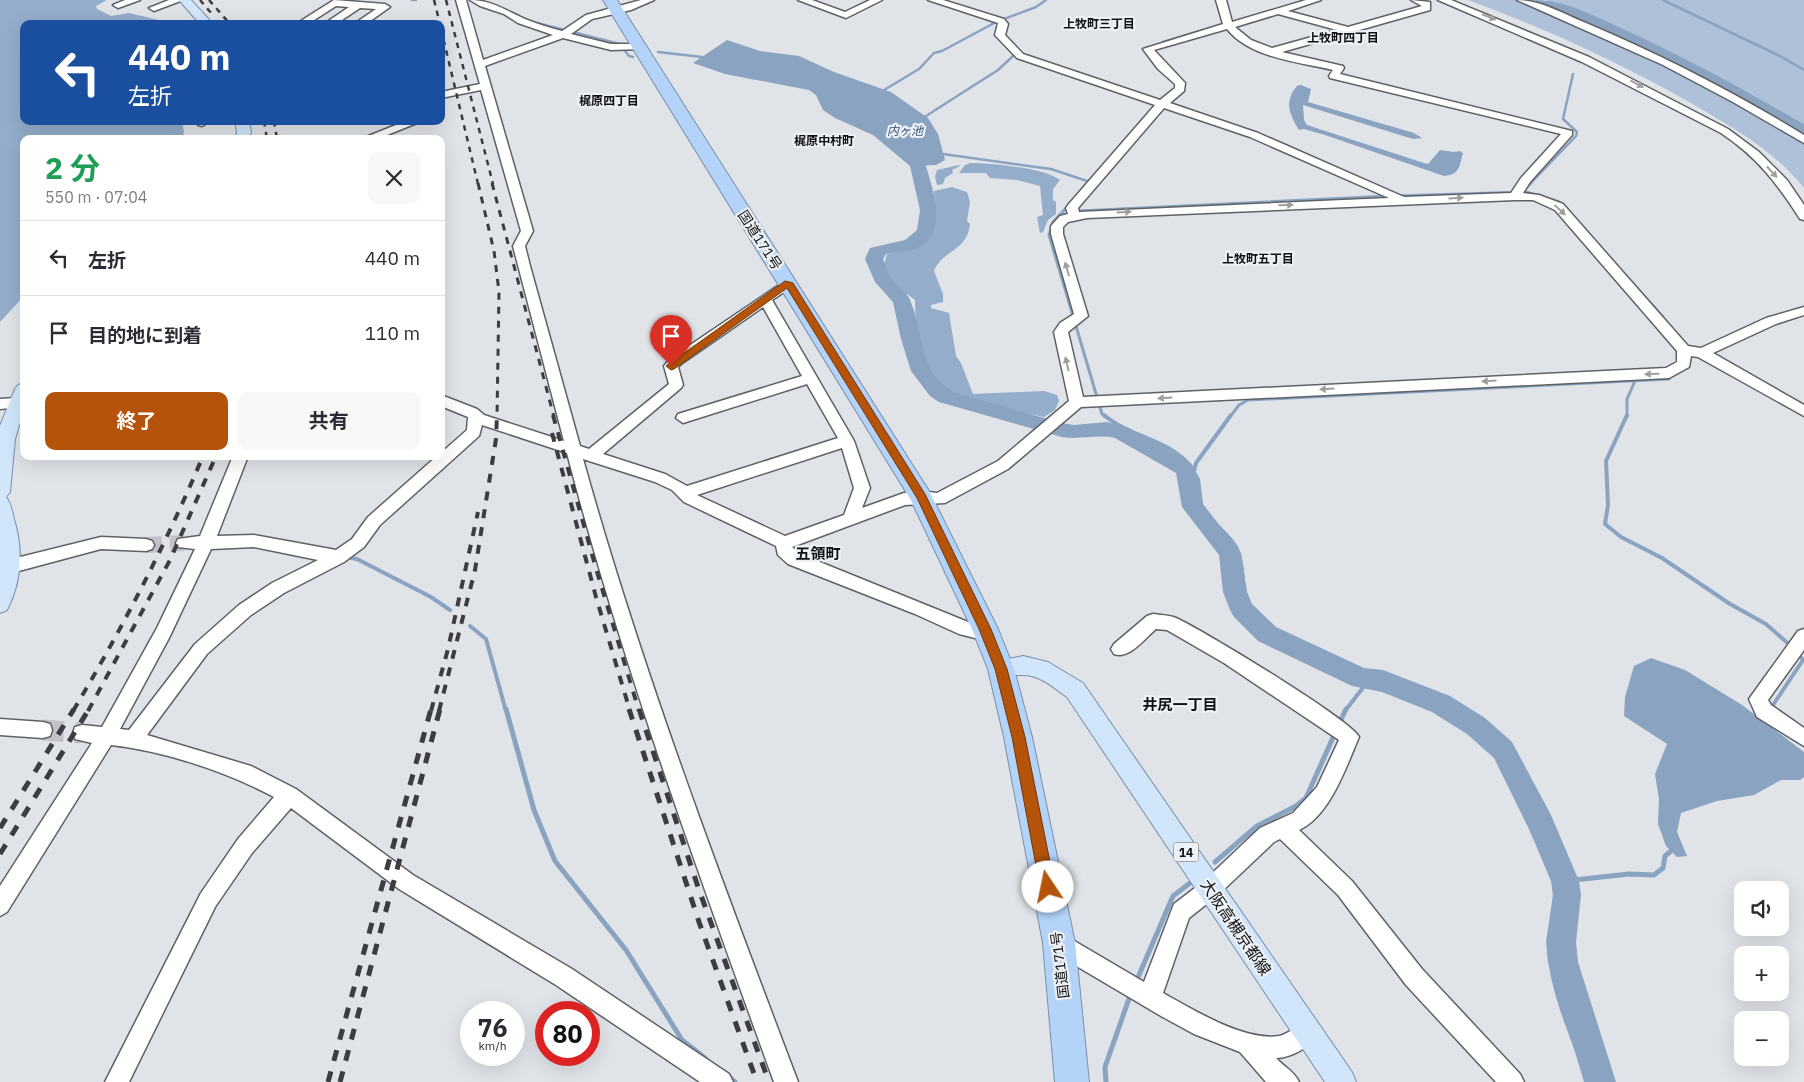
<!DOCTYPE html>
<html lang="ja">
<meta charset="utf-8">
<style>
body{margin:0;font-family:"IBM Plex Sans","Noto Sans JP",sans-serif;background:#f7f7f7;color:#2b2b33;height:100vh;display:flex;flex-direction:column;font-size:19px;white-space:nowrap}
*{box-sizing:border-box;margin:0}
p{font-size:16px;color:#7c7c81}
.icon{flex:none;width:28px;height:28px;fill:none;stroke:currentColor;stroke-width:2;stroke-linecap:round;stroke-linejoin:round}
.map{position:relative;flex:1;overflow:hidden}
.sheet{position:absolute;left:20px;top:135px;width:425px;height:325px;display:flex;flex-direction:column;background:#fff;border-radius:10px;box-shadow:0 5px 20px #0002}
.sheet>*{flex:none}
.top-card{position:absolute;left:20px;top:20px;width:425px;height:105px;border-radius:10px;box-shadow:0 5px 20px #0002;background:#1a4fa0;color:#fff;overflow:hidden}
.buttons{position:absolute;left:1734px;top:881px;display:grid;gap:10px}
.buttons a{display:grid;place-items:center;width:55px;height:55px;border-radius:10px;background:#fff;box-shadow:0 5px 20px #0002;font-size:25px}
.speed{position:absolute;left:460px;top:1001px;display:flex;gap:10px;font-size:25px;font-weight:700;text-align:center}
.speed>*{display:grid;place-content:center;width:65px;height:65px;border-radius:50%;background:#fff;box-shadow:0 5px 20px #0002;line-height:1}
.speed small{font-size:12px;font-weight:400}
.speed .limit{border:8px solid #d22;background:#fff;color:#111}
.pin{position:absolute;display:grid;place-items:center;width:42px;height:42px;color:#fff;margin:-51px -21px;border-radius:50% 50% 50% 0;rotate:-45deg;box-shadow:0 0 5px #0007}
.pin .icon{rotate:45deg}
.me{position:absolute;width:55px;margin:-28px;rotate:349deg;stroke-linejoin:round;filter:drop-shadow(0 0 4px #0008)}
.turn{display:flex;align-items:center;gap:18px;height:105px;padding:0 25px;font-size:22px}
.turn .icon{width:65px;height:65px;stroke-width:2.5}
.turn b{display:block;font-size:35px;line-height:42px}
.round{display:grid;place-items:center;flex:none;width:52px;height:52px;border-radius:10px;background:#f7f7f7}
.head{display:flex;align-items:center;justify-content:space-between;height:85px;padding:0 25px}
h1{font-size:30px;font-weight:700;line-height:38px;color:#1e9e55}
.primary-button{display:flex;gap:10px;margin-top:auto;padding:10px 25px}
.primary-button a{flex:1;height:58px;border-radius:10px;background:#b45309;color:#fff;font-size:20px;font-weight:700;line-height:58px;text-align:center}
.primary-button a+a{background:#f7f7f7;color:#2b2b33}
ul{padding:0;list-style:none}
li{display:flex;align-items:center;gap:15px;height:75px;padding:0 25px;border-top:1px solid #e1e1e2}
li div{flex:1}
li b{display:block;font-size:19px}
li em{font-style:normal}
.map>svg:first-child{display:block}
.green{fill:#aec1d8}
.forest{fill:#94adcb}
.water{fill:#8aa3c1}
.lines{fill:none;stroke-linecap:round;stroke-linejoin:round}
.stream-far3{stroke:#8aa3c1;stroke-width:2.5}
.stream-far2{stroke:#8aa3c1;stroke-width:3}
.stream-far1{stroke:#8aa3c1;stroke-width:4}
.stream{stroke:#8aa3c1;stroke-width:5}
.river{fill:#8aa3c1;fill-rule:evenodd}
.minor-tunnel-far1{stroke:#c1c3c8;stroke-width:16;stroke-dasharray:16 8;stroke-linecap:butt}
.minor-tunnel{stroke:#c1c3c8;stroke-width:21;stroke-dasharray:21 11;stroke-linecap:butt}
.minor-casing{stroke:#5e6266;stroke-width:3}
.major-casing{stroke:#7a8fa8;stroke-width:2}
.highway-casing{stroke:#7a8fa8;stroke-width:2}
.minor{fill:#fff;fill-rule:evenodd}
.major{fill:#d1e5fb;fill-rule:evenodd}
.highway{fill:#b3d3f9;fill-rule:evenodd}
.rail-far3{stroke:#3c3d40;stroke-width:2.5;stroke-dasharray:5.5 5.5;stroke-linecap:butt}
.rail-far2{stroke:#3c3d40;stroke-width:3;stroke-dasharray:7 7;stroke-linecap:butt}
.rail-far1{stroke:#3c3d40;stroke-width:4;stroke-dasharray:9 9;stroke-linecap:butt}
.rail{stroke:#3c3d40;stroke-width:5;stroke-dasharray:11 11;stroke-linecap:butt}
.oneway{fill:#9f9fa0}
.route{fill:#b45309;stroke:#753606}
.labels{text-anchor:middle;dominant-baseline:central;stroke-width:4.5;stroke-linejoin:round;paint-order:stroke}
.far-neighbourhood-label{font-size:12px;font-weight:bold;fill:#0f1012;stroke:#edf1f5}
.far-water-label{font-size:12px;font-style:italic;fill:#2e537d;stroke:#edf1f5}
.shield{fill:#edf1f5;stroke:#525456;stroke-width:1}
.shield-label{font-size:12px;font-weight:bold;fill:#0f1012}
.street-label{font-size:14px;fill:#0f1012;stroke:#edf1f5}
.neighbourhood-label{font-size:15px;font-weight:bold;fill:#0f1012;stroke:#edf1f5}
.near-street-label{font-size:16px;fill:#0f1012;stroke:#edf1f5}
</style>
<div class="map">
<svg width="1804" height="1082" viewBox="0 0 1804 1082">
<rect width="100%" height="100%" fill="#e0e3e8"/>
<path class="green" d="M1468,0H1519L1599,33L1710,87L1804,143V188C1774,150 1730,126 1689,102C1618,62 1544,28 1468,0Z
M1526,0H1538L1549,4C1637,41 1722,82 1804,132V138L1778,122L1555,11Z
M1546,0H1804V124C1724,76 1633,33 1546,0Z"/>
<path class="forest" d="M0,0H107L96,6L97,9L111,16L129,13L167,22L24,24V121H182L184,132L182,139H24V296L0,322Z
M970,163C990,163 1045,168 1060,180L1053,189V200L1056,202V214L1048,220L1043,232L1040,233L1037,217L1043,215L1040,186L1017,180L990,178L986,173H959L965,165Z
M959,165L960,166L952,170L953,173L945,178L943,184L937,185L935,177L937,170Z
M952,187L967,192L970,202L967,221L970,224C967,252 943,249 934,271L943,294V302L931,305V308L949,313L956,356L961,363L973,394L1044,391L1057,395L1059,401L1055,410L1044,417L956,397L945,392L925,360L916,333L915,300L891,282L884,265L887,254C906,247 934,245 935,219C936,210 934,201 934,191Z"/>
<path class="water" d="M727,40L760,51L799,56L834,72L891,92L928,118L938,134L945,160L936,165L910,166L873,135L835,118L823,110L816,95L809,90L725,74L693,63Z
M1301,85L1311,89L1308,102L1414,133L1422,138L1413,139L1303,105L1304,120L1307,125L1424,163L1428,164L1440,150L1454,152L1460,151L1463,153C1459,166 1461,174 1444,176L1325,135L1304,129L1299,130C1289,114 1284,101 1297,86Z
M1651,658L1685,670L1742,705L1804,752V777L1800,780H1781L1754,795L1717,801L1681,813L1677,832L1687,856L1677,857L1666,846L1658,824L1659,799L1655,774L1667,744L1624,716L1625,697L1634,666Z"/>
<g class="lines">
<path class="stream-far3" d="M412,0H416
M1663,0L1780,56L1804,70
M497,7L529,21L620,44L629,56L633,57
M1158,47L1163,42L1200,31
M658,52L702,57
M884,90L919,69L934,53L942,51L996,22L1036,7L1046,0
M926,116L998,70L1013,56
M943,154L1051,169L1090,182
M1530,184L1576,136L1577,132L1563,119L1573,74"/>
<path class="stream-far2" d="M1526,188L1531,183
M1396,196L1526,192L1559,202L1663,317
M1068,206L1053,222L1049,235L1102,414L1105,417
M1060,216L1079,211L1389,196
M1230,417L1239,405L1248,400L1669,379
M1627,417V399L1635,381"/>
<path class="stream-far1" d="M1104,415C1129,437 1171,440 1191,467C1199,479 1195,494 1202,507C1211,523 1227,532 1236,547C1245,564 1240,582 1247,599C1259,633 1320,652 1352,667
M1627,415L1606,461L1608,505L1605,524L1621,537L1662,558L1730,604L1766,624L1792,647
M1194,471L1196,463L1231,415
M346,557L357,559L431,597L450,610
M470,626L486,639L506,711
M1384,689L1436,711
M1773,705L1803,660L1798,654
M1345,711L1368,681"/>
<path class="stream" d="M506,709L534,810L555,861L626,950L682,1040L705,1058
M1434,709L1479,737L1502,761L1555,882C1558,907 1548,930 1550,954C1554,998 1575,1041 1589,1082
M1339,724L1346,709
M1215,862L1257,826L1296,806L1306,798L1335,733
M1565,881L1629,874L1654,875L1663,868L1665,856L1671,851
M1136,982L1173,896L1194,880
M728,1076L735,1082
M1106,1082L1105,1067L1131,993"/>
<path class="river" d="M1535,0C1565,0 1594,16 1621,28C1684,57 1744,89 1804,124V134L1671,62Z
M918,161L926,166C933,191 949,233 917,248C908,252 896,251 886,254L883,259C886,265 888,275 892,280C899,287 906,291 910,300C925,334 917,369 953,392L1062,423L1074,425L1107,422L1129,428L1191,463L1200,479L1203,504L1241,553L1247,592L1252,604L1276,627L1364,668L1383,670L1450,696L1485,718L1512,742L1551,815L1579,881L1581,895L1576,942L1578,962L1616,1082H1584L1548,962L1546,942L1553,895L1551,881L1530,831L1494,758L1467,734L1432,712L1382,692L1352,686L1258,641L1234,617L1230,610L1223,592L1219,555L1182,507L1176,473L1115,438C1098,434 1080,440 1062,437L939,402L930,396L911,371L901,339L893,302L875,282L865,259L870,248L905,240L917,230L920,210L910,166Z"/>
<path class="minor-tunnel-far1" d="M146,545L184,543"/>
<path class="minor-tunnel" d="M43,730L82,733"/>
<g class="minor-casing">
<path id="minor" d="M125,0H140L118,8L113,5Z
M169,0H183L154,11L149,8Z
M334,0L385,4L390,7L366,24H354L376,9L360,8L336,24H324L349,7L336,6L308,24H296Z
M456,0H466L483,60L553,35L518,23L504,14L480,6L470,0C491,0 507,11 525,19C537,24 550,28 562,31L586,15L641,0H654L631,10L592,19L571,34L611,44H639L644,47L642,49L611,50L563,38L485,66L533,231L525,246L530,266L580,446L589,449L669,384L664,366L671,358L788,279L794,283L793,286L772,300L854,441L870,488L862,508L904,493L921,491L937,493L998,461L1069,401L1054,332L1060,323L1074,314L1051,234V226L1060,216L1068,214L1066,208L1068,205L1155,105L1017,58L995,35L998,23L928,0H943L1004,19L1008,24L1005,35L1023,54L1160,100L1175,88V84L1158,69L1143,49L1223,24L1216,0H1226L1232,22L1306,0H1321L1288,11L1348,27L1422,6L1411,0L1430,2V10L1282,52L1343,66L1344,68L1340,74L1572,131V135L1530,182L1523,193L1539,195L1563,204L1688,346L1701,348L1766,318L1804,307V315L1776,324L1713,353L1804,405V416L1698,357L1691,356L1689,367L1669,378L1081,407L1008,469L945,503L905,505L792,547L800,554L968,622L991,624L994,629L991,634L975,638L959,634L915,614L788,564L778,555L776,546L684,502L672,490L655,482L583,459C642,671 720,876 798,1082H774C699,875 623,667 567,453L482,425L479,436L380,525L364,547L344,562L284,593L251,615L207,654L147,735L251,766L296,789L413,875L572,969L729,1074L733,1082H700L556,985L399,889L291,808L252,853L215,907L129,1082H105L201,893L238,839L274,797C227,772 165,751 111,745L7,912L0,916V886L92,743L75,739L73,733L75,727L82,725L102,727L157,628L195,549L178,547L176,543L178,539L200,536L233,456H248L217,536L254,535L336,550L352,539L368,517L437,456H441V453L467,430L468,417L441,406V395L477,409L484,415L564,441L513,246L521,231L481,90L441,98V92L480,84ZM1278,14L1337,30L1272,48L1251,40L1235,27ZM1227,29C1250,58 1299,62 1333,70L1329,76L1330,78L1561,134L1521,178L1511,193L1404,197L1258,133L1170,103L1184,91L1185,83L1154,50ZM1164,108L1250,137L1389,198L1079,212L1078,208ZM1515,200H1533L1555,210L1677,351V362L1666,368L1083,397L1068,332L1088,316L1063,234V227L1068,222L1087,218ZM763,307L802,376L678,414L676,418L683,423L807,384L838,438L687,486L665,474L603,454L681,388L683,385L678,367L681,364ZM842,448L854,488L844,515L785,536L697,495ZM254,547L318,560L272,583L239,605L195,644L129,730L120,729L169,638L211,549Z
M798,0H812L845,12L870,0H882L846,18Z
M1438,0H1451L1589,57L1728,129L1759,152L1787,180L1804,205V220L1800,219C1777,183 1757,157 1721,133L1582,62Z
M1517,0C1541,0 1564,14 1586,23C1661,55 1734,92 1804,135V143L1733,102L1663,65Z
M197,121H207V123L202,126L198,125Z
M406,121H422L377,139H361Z
M16,398L23,403L21,407L0,409V399Z
M101,537L146,539L152,541L154,545L152,549L146,551L101,549L0,576V562Z
M1153,614C1160,615 1169,615 1176,618C1201,629 1351,720 1359,737C1346,767 1330,816 1299,830L1352,881L1422,969L1520,1074L1524,1082H1496L1406,985L1338,895L1280,839L1274,842L1218,895L1189,918L1163,993C1192,1009 1245,1042 1279,1036C1289,1034 1298,1024 1307,1021L1315,1024L1318,1032C1313,1046 1291,1058 1276,1058C1284,1067 1294,1071 1299,1082H1266L1240,1052L1194,1034L1161,1016L1051,951L1048,943L1051,935L1059,932L1144,982L1174,904L1204,881L1260,828L1293,813L1317,787L1339,740L1224,663L1167,630L1156,629C1145,638 1129,660 1114,654L1111,649L1114,644L1147,616Z
M1804,629V650L1768,700L1771,705L1804,728V746L1757,717L1749,699L1798,631Z
M0,719L43,722L50,724L52,730L50,736L43,738L0,735Z"/>
</g>
<g class="major-casing">
<path id="major" d="M179,0H191L213,24H200Z
M235,121H249L251,132L249,139H235L237,132Z
M24,383V409L15,439L10,492L6,497C11,503 12,511 14,519C23,549 22,581 7,610L0,613V426L15,389L18,385Z
M1023,656L1048,662L1083,683L1352,1072L1356,1082H1325L1067,697C1053,687 1039,674 1021,675C1010,675 1003,679 993,676L990,669L993,662Z"/>
</g>
<g class="highway-casing">
<path id="highway" d="M603,0H617L929,491L998,629L1014,669L1032,737L1075,943L1089,1082H1055L1043,943L1004,737L988,669L972,629L911,500Z"/>
</g>
<use href="#minor" class="minor"/>
<use href="#major" class="major"/>
<use href="#highway" class="highway"/>
<path class="rail-far3" d="M200,0L212,14
M209,0L230,24
M434,0L440,24
M446,0L493,184
M441,29L478,184
M264,121L267,139
M274,121L277,139"/>
<path class="rail-far2" d="M478,183L494,251L499,292L497,417
M492,183L554,417"/>
<path class="rail-far1" d="M553,415L595,565L639,711
M552,433L596,597L630,711
M73,711C122,629 166,544 203,456
M88,711L170,560L216,456
M431,711L448,649L478,512
M439,711L475,570L496,439L497,415"/>
<path class="rail" d="M629,709L699,922L757,1082
M639,709L699,890L769,1082
M0,828L74,709
M0,854L89,709
M328,1082L431,709
M340,1082L440,709"/>
</g>
<defs><path id="oneway-solid" d="M-6-.8H1V-3.2L6.5 0L1 3.2V.8H-6Z" transform="scale(1.25)"/></defs>
<g class="oneway">
<use href="#oneway-solid" transform="translate(1489 17) rotate(21)"/>
<use href="#oneway-solid" transform="translate(1637 84) rotate(28)"/>
<use href="#oneway-solid" transform="translate(1772 172) rotate(47)"/>
<use href="#oneway-solid" transform="translate(1456 198) rotate(-3)"/>
<use href="#oneway-solid" transform="translate(1286 205) rotate(-2)"/>
<use href="#oneway-solid" transform="translate(1560 210) rotate(42)"/>
<use href="#oneway-solid" transform="translate(1124 212) rotate(-3)"/>
<use href="#oneway-solid" transform="translate(1067 269) rotate(-106)"/>
<use href="#oneway-solid" transform="translate(1067 364) rotate(-103)"/>
<use href="#oneway-solid" transform="translate(1652 374) rotate(178)"/>
<use href="#oneway-solid" transform="translate(1489 381) rotate(177)"/>
<use href="#oneway-solid" transform="translate(1327 389) rotate(177)"/>
<use href="#oneway-solid" transform="translate(1165 398) rotate(177)"/>
</g>
<path class="route" d="M785,281L793,283L925,494L991,629L1007,669L1025,737L1055,887L1053,892L1048,894L1042,892L1040,887L1012,737L995,669L979,629L917,498L787,288L674,369L671,370L666,366Z"/>
<g class="labels">
<g class="far-neighbourhood-label">
<text x="1099" y="23">上牧町三丁目</text>
<text x="1343" y="37">上牧町四丁目</text>
<text x="609" y="100">梶原四丁目</text>
<text x="824" y="140">梶原中村町</text>
<text x="1258" y="258">上牧町五丁目</text>
</g>
<g class="far-water-label">
<text x="905" y="130">内ヶ池</text>
</g>
<rect class="shield" x="1173.5" y="842.5" width="25" height="19" rx="4"/>
<g class="shield-label">
<text x="1186" y="852">14</text>
</g>
<g class="street-label">
<text transform="translate(760 240) rotate(57)">国道171号</text>
<text transform="translate(1060 965) rotate(-97)">国道171号</text>
</g>
<g class="neighbourhood-label">
<text x="818" y="553">五領町</text>
<text x="1180" y="704">井尻一丁目</text>
</g>
<g class="near-street-label">
<text transform="translate(1236 927) rotate(56)">大阪高槻京都線</text>
</g>
</g>
</svg>
<div class="buttons">
<a><svg class="icon" aria-label="sound" viewBox="0 0 24 24"><path d="M4 9h4l5-4v14l-5-4H4zM17 9q2 3 0 6"/></svg></a>
<a>+</a>
<a>−</a>
</div>
<div class="speed"><div>76<small>km/h</small></div><div class="limit">80</div></div>
<div class="pin" style="left:671px;top:366px;background:#d93025"><svg class="icon" aria-label="arrive" viewBox="0 0 24 24"><path d="M6 21V4h12l-3 4 3 4H6"/></svg></div>
<svg class="me" style="left:1048px;top:887px" viewBox="-20 -20 40 40"><circle r="19" fill="#fff"/><path d="M0-13L10 11 0 6-10 11z" fill="#b45309"/></svg>
<div class="top-card">
<div class="turn"><svg class="icon" aria-label="left" viewBox="0 0 24 24"><path d="M17 20v-9H6M10 6l-5 5 5 5"/></svg><div><b>440 m</b>左折</div></div>
</div>
<section class="sheet">
<div class="head"><div><h1>2 分</h1><p>550 m · 07:04</p></div><a class="round"><svg class="icon" aria-label="close" viewBox="0 0 24 24"><path d="M6 6l12 12M18 6L6 18"/></svg></a></div>
<ul>
<li><svg class="icon" aria-label="left" viewBox="0 0 24 24"><path d="M17 20v-9H6M10 6l-5 5 5 5"/></svg><div><b>左折</b></div><em>440 m</em></li>
<li><svg class="icon" aria-label="arrive" viewBox="0 0 24 24"><path d="M6 21V4h12l-3 4 3 4H6"/></svg><div><b>目的地に到着</b></div><em>110 m</em></li>
</ul>
<div class="primary-button"><a>終了</a><a>共有</a></div>
</section>
</div>
